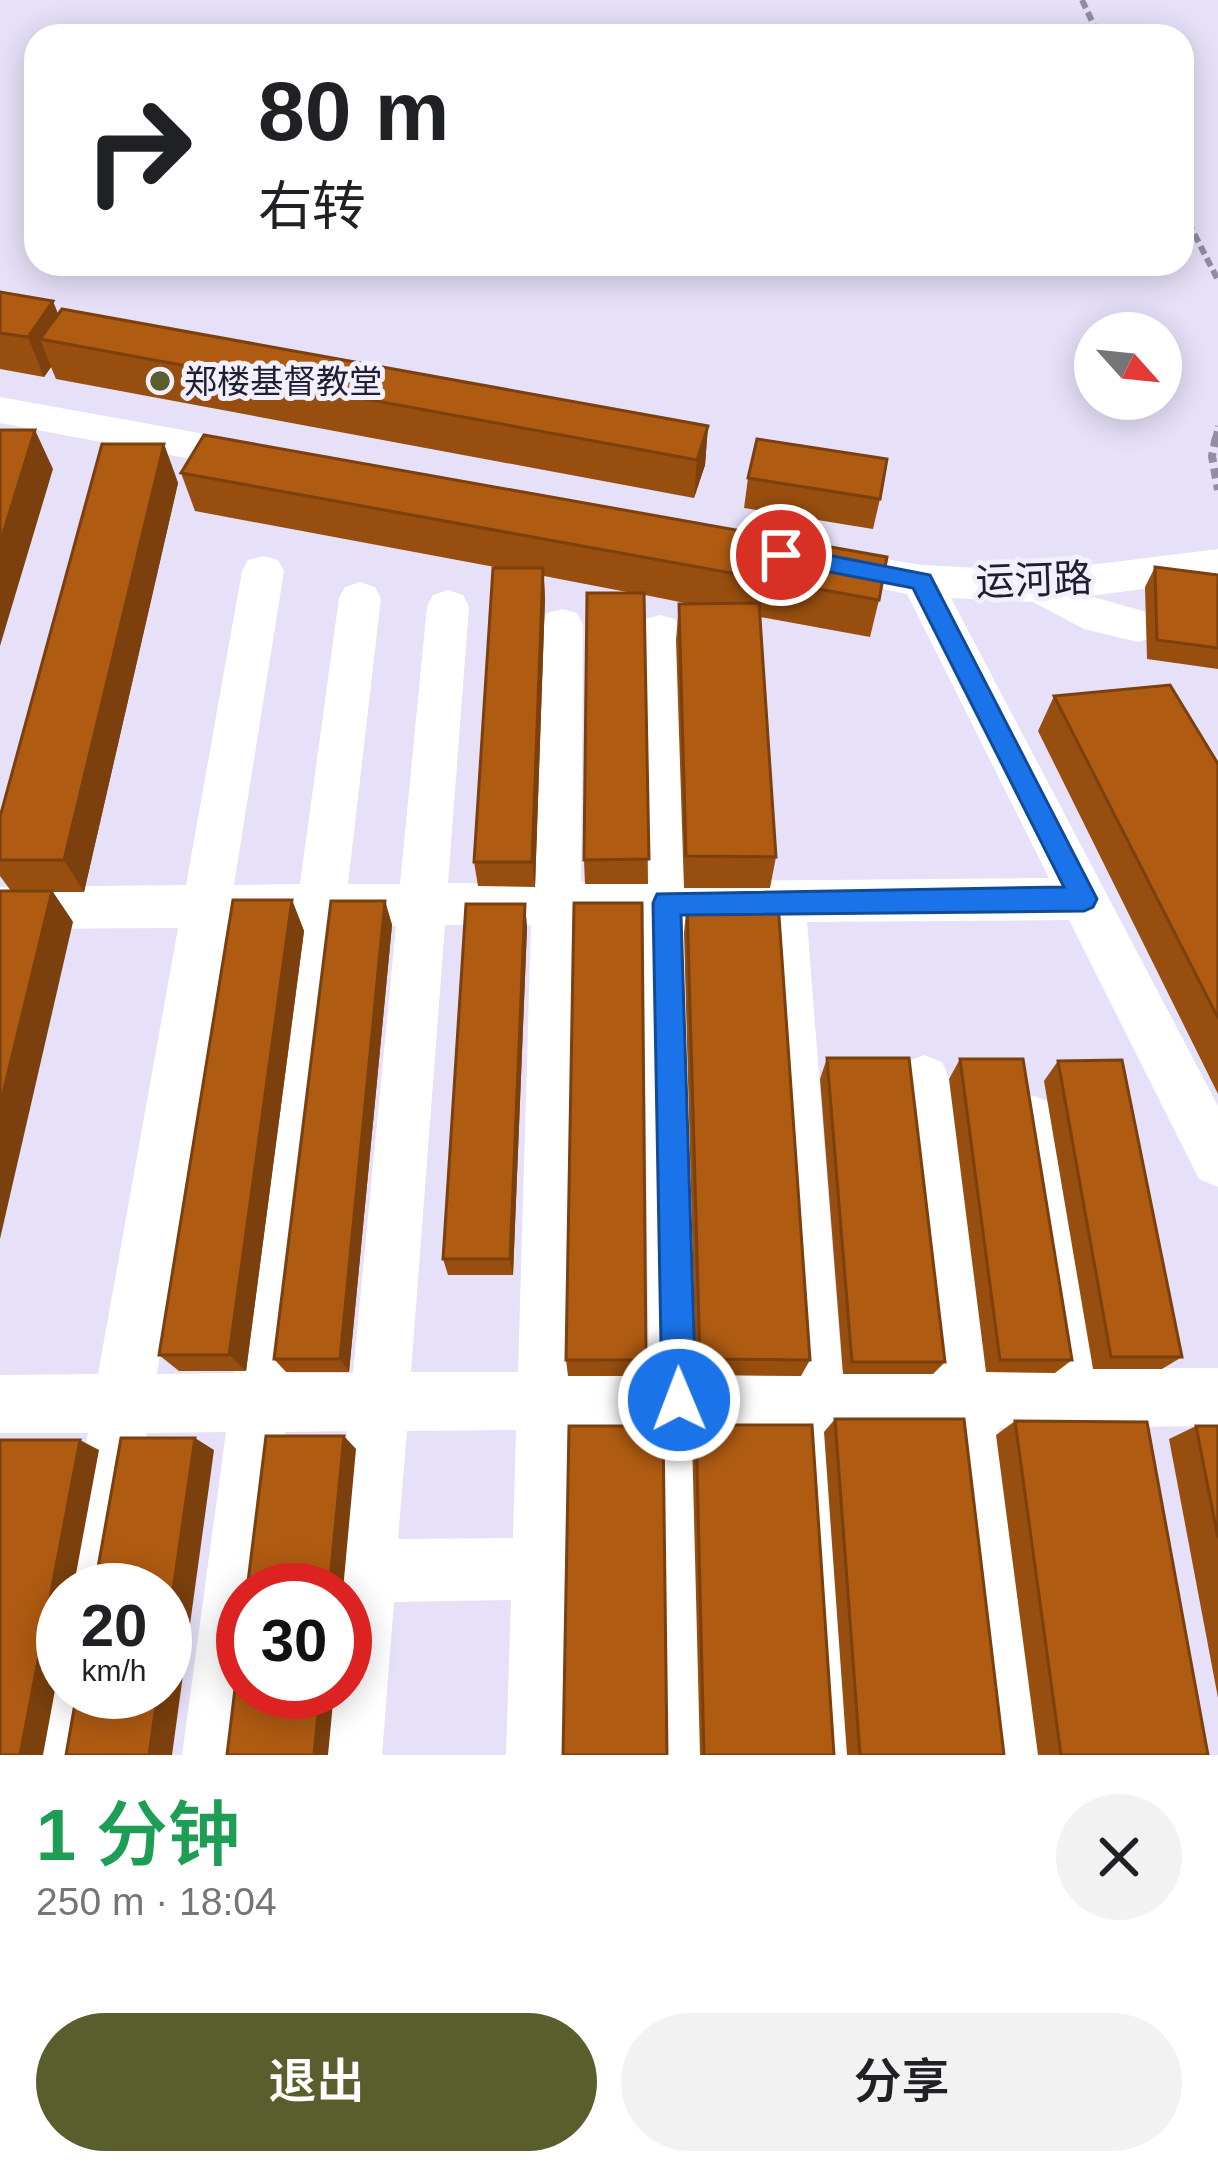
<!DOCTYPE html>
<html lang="zh">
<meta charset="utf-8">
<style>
body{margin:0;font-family:Arial,"Noto Sans SC",sans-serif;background:#f2f2f2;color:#202124;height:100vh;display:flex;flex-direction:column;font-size:45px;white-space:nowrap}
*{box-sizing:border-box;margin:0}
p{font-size:39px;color:#757577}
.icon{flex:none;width:66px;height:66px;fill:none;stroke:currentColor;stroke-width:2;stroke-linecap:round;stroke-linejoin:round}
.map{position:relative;height:1755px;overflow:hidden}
.sheet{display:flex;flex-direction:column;background:#fff;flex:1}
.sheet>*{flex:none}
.guide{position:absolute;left:24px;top:24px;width:1170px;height:252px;border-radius:36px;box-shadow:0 6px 30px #0003;background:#fff;color:#202124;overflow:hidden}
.needle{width:78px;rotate:117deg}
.fabs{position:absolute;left:1074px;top:312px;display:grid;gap:24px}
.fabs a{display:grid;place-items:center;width:108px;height:108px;border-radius:50%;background:#fff;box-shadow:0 6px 30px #0003;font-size:60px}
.speed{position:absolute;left:36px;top:1563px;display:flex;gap:24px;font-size:60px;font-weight:700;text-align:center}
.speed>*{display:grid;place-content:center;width:156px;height:156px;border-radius:50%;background:#fff;box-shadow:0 6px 30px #0003;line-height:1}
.speed small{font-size:30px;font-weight:400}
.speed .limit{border:18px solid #d22;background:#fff;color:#111}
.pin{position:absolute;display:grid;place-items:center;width:102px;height:102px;color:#fff;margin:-51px;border:6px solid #fff;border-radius:50%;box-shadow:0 3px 12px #0007}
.me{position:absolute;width:132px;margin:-66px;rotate:359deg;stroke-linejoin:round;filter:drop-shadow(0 0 9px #0008)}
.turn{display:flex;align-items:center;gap:42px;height:252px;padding:0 36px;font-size:54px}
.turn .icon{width:156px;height:156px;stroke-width:2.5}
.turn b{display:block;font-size:84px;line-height:102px}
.round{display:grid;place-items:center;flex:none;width:126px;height:126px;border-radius:63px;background:#f2f2f2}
.overview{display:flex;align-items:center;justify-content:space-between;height:204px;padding:0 36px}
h1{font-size:72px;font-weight:600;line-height:90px;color:#1e9e55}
.button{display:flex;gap:24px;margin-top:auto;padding:24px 36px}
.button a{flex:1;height:138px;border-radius:72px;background:#595e2c;color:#fff;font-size:48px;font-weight:600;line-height:138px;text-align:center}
.button a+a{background:#f2f2f2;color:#202124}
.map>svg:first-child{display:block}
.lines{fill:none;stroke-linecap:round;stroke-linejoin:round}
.path-far1{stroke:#928da3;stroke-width:6;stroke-dasharray:9 4.5;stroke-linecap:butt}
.path{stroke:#928da3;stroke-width:8;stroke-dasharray:10 6;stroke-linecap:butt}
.minor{fill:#fff;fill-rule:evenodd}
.wall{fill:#974e0f}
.shaded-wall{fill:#7b400d}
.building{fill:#b05b12;stroke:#7b400d;stroke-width:3}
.route{fill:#1a73e8;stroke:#114b97;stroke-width:3}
.poi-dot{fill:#595e2c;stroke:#f2f0fc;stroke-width:4.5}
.labels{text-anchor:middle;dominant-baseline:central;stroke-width:10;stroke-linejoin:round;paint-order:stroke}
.far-poi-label{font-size:33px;fill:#211d31;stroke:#f2f0fc;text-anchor:start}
.street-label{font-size:39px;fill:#211d31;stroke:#f2f0fc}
</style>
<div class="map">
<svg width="1218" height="1755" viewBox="0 0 1218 1755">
<rect width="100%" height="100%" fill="#e6e1f9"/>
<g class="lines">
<path class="path-far1" d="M1082,0L1099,36
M1182,210L1218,280
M1215,440L1218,426"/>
<path class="path" d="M1216,437L1212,456L1218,490"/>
<path class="minor" d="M0,397L260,444L274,448L280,458L274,468L260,472L0,423Z
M818,547L921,565L1041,571L1218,549V579L1090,596L1153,614L1159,626L1153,638L1138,642L1084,629L1033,602L951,598L1218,1106V1187L1199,1179L1069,920L807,922L842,1370L933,1369L898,1079L906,1062L924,1055L942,1062L950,1079L991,1369H1048L1004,1120L1012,1102L1031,1095L1050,1102L1058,1120L1106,1368H1218V1426L999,1428L1045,1755H979L940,1428L847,1429L873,1755H807L788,1429H710L721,1755H655L650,1430H575L572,1755H506L511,1600L394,1602L382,1755H316L322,1692H345V1590H332L347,1431L285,1432L267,1590H243V1692H255L248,1755H182L226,1432L147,1433L122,1590H63V1598L60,1590L88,1433H0V1375L98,1374L178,928L0,929V887L186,885L242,571L248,560L263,556L278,560L284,571L234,885L300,884L339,598L345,587L360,582L375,587L381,598L348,884H400L427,606L433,595L448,590L463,595L469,606L448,883H533L541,625L547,613L562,609L577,613L583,625L581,882H642L639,631L645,619L660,615L675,619L681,631L690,881L1049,878L907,594L803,573L797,562L803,551ZM692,923H758L784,1370L708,1371ZM580,924H643L649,1371H576ZM445,925H531L518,1372H411ZM343,926H396L353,1373H292ZM227,927H294L234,1373L157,1374ZM516,1430L513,1538L398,1539L407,1431Z
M63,1664V1692H106L96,1755H30L42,1692L51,1669Z"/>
</g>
<path class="wall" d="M0,292L58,314L708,426L705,465L694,498L56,379L51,367L44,377L0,369Z
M164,444L178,483L84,892H53L73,922L11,891L0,876V817Z
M181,473L879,600L870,637L760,617L776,857L770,888H684L676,640L679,604H690L645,595L648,884H585L584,860L632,593L544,576L545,598L535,887L478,886L474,862L500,568L195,511Z
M748,478L880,499L873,529L744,508Z
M1155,567L1218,575V669L1147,659L1145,587Z
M1054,696L1218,764V1094L1038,731Z
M292,900L304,931L246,1371H179L159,1355Z
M385,901L392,925L349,1372H286L274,1359Z
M687,902L810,1360L801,1376L696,1375L684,933Z
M525,904L527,928L513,1275H448L443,1259Z
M827,1058L945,1362L933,1374H843L820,1079Z
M960,1059L1072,1360L1055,1373L986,1372L949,1079Z
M1058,1061L1182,1357L1162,1369H1093L1044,1081Z
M566,1360H646L645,1376H568Z
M835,1419L1004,1755H847L824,1432Z
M1015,1421L1208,1755H1038L996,1435Z
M696,1425L834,1755H700L692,1438Z
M1196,1426H1218V1698L1169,1439Z"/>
<path class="shaded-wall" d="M53,301L69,341L40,339L51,367L44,377L28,337Z
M708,426L705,465L694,498L697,460Z
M35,430L53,469L0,646V543Z
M164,444L178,483L84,892L64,860Z
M543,568L545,598L535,887L532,862Z
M52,891L73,922L0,1239V1106Z
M292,900L304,931L246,1371L229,1355Z
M385,901L392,925L349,1372L340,1359Z
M525,904L527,928L513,1275L510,1259Z
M344,1436L356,1449L343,1590H329Z
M195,1438L214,1450L172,1755H149L158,1692H165V1645Z
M80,1440L99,1450L73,1590H63V1647L43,1755H20Z
M320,1692H334L328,1755H314Z"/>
<path class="building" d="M0,292L53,301L28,337L0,333Z
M62,309L708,426L697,460L40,339Z
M0,430H35L0,543Z
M204,435L887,557L879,600L181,473Z
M757,439L887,459L880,499L748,478Z
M102,444H164L64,860H0V817Z
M1155,567L1218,575V648L1157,640Z
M493,568H543L532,862H474Z
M587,593H644L649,859L584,860Z
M759,603L776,857L686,856L679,604Z
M1170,685L1218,764V1018L1054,696Z
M0,891H52L0,1106Z
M233,900H292L229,1355H159Z
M331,901H385L340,1359H274Z
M687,902H778L810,1360L700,1359Z
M574,903H642L646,1360H566Z
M466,904H525L510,1259H443Z
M827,1058H909L945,1362H852Z
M960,1059H1023L1072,1360H1000Z
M1122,1060L1182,1357H1111L1058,1061Z
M835,1419H964L1004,1755H860Z
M1015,1421L1147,1422L1208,1755H1061Z
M696,1425H812L834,1755H704Z
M569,1426H663L667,1755H563Z
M1196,1426H1218V1538Z
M266,1436H344L329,1590H247Z
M121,1438H195L165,1645V1590H94Z
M0,1440H80L20,1755H0Z
M243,1622V1692H320L314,1755H227Z
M77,1692H158L149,1755H66Z"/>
<path class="route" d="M781,546L930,575L1097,899L1093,907L1084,911L681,915L696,1400L691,1412L679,1417L667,1412L662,1400L653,903L657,894L1064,887L913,588L773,561V549Z"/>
<circle class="poi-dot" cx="160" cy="381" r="12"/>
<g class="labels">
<g class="far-poi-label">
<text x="184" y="381">郑楼基督教堂</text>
</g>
<g class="street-label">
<text transform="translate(1034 580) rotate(-2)">运河路</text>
</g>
</g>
</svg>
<div class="fabs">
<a><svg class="needle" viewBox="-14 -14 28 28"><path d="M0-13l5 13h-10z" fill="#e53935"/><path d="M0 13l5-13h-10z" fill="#757577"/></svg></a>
</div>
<div class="speed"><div>20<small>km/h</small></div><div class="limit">30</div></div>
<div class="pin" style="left:781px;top:555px;background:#d93025"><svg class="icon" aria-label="arrive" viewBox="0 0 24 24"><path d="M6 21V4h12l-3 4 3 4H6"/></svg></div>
<svg class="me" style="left:679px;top:1400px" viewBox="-20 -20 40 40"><circle r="17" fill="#1a73e8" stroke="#fff" stroke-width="3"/><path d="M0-11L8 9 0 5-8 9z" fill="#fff"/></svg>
<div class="guide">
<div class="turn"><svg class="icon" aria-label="right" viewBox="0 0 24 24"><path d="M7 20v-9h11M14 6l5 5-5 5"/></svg><div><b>80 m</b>右转</div></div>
</div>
</div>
<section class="sheet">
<div class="overview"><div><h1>1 分钟</h1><p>250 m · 18:04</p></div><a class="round"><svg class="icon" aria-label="close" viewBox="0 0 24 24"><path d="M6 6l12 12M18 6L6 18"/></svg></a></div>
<div class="button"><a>退出</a><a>分享</a></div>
</section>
